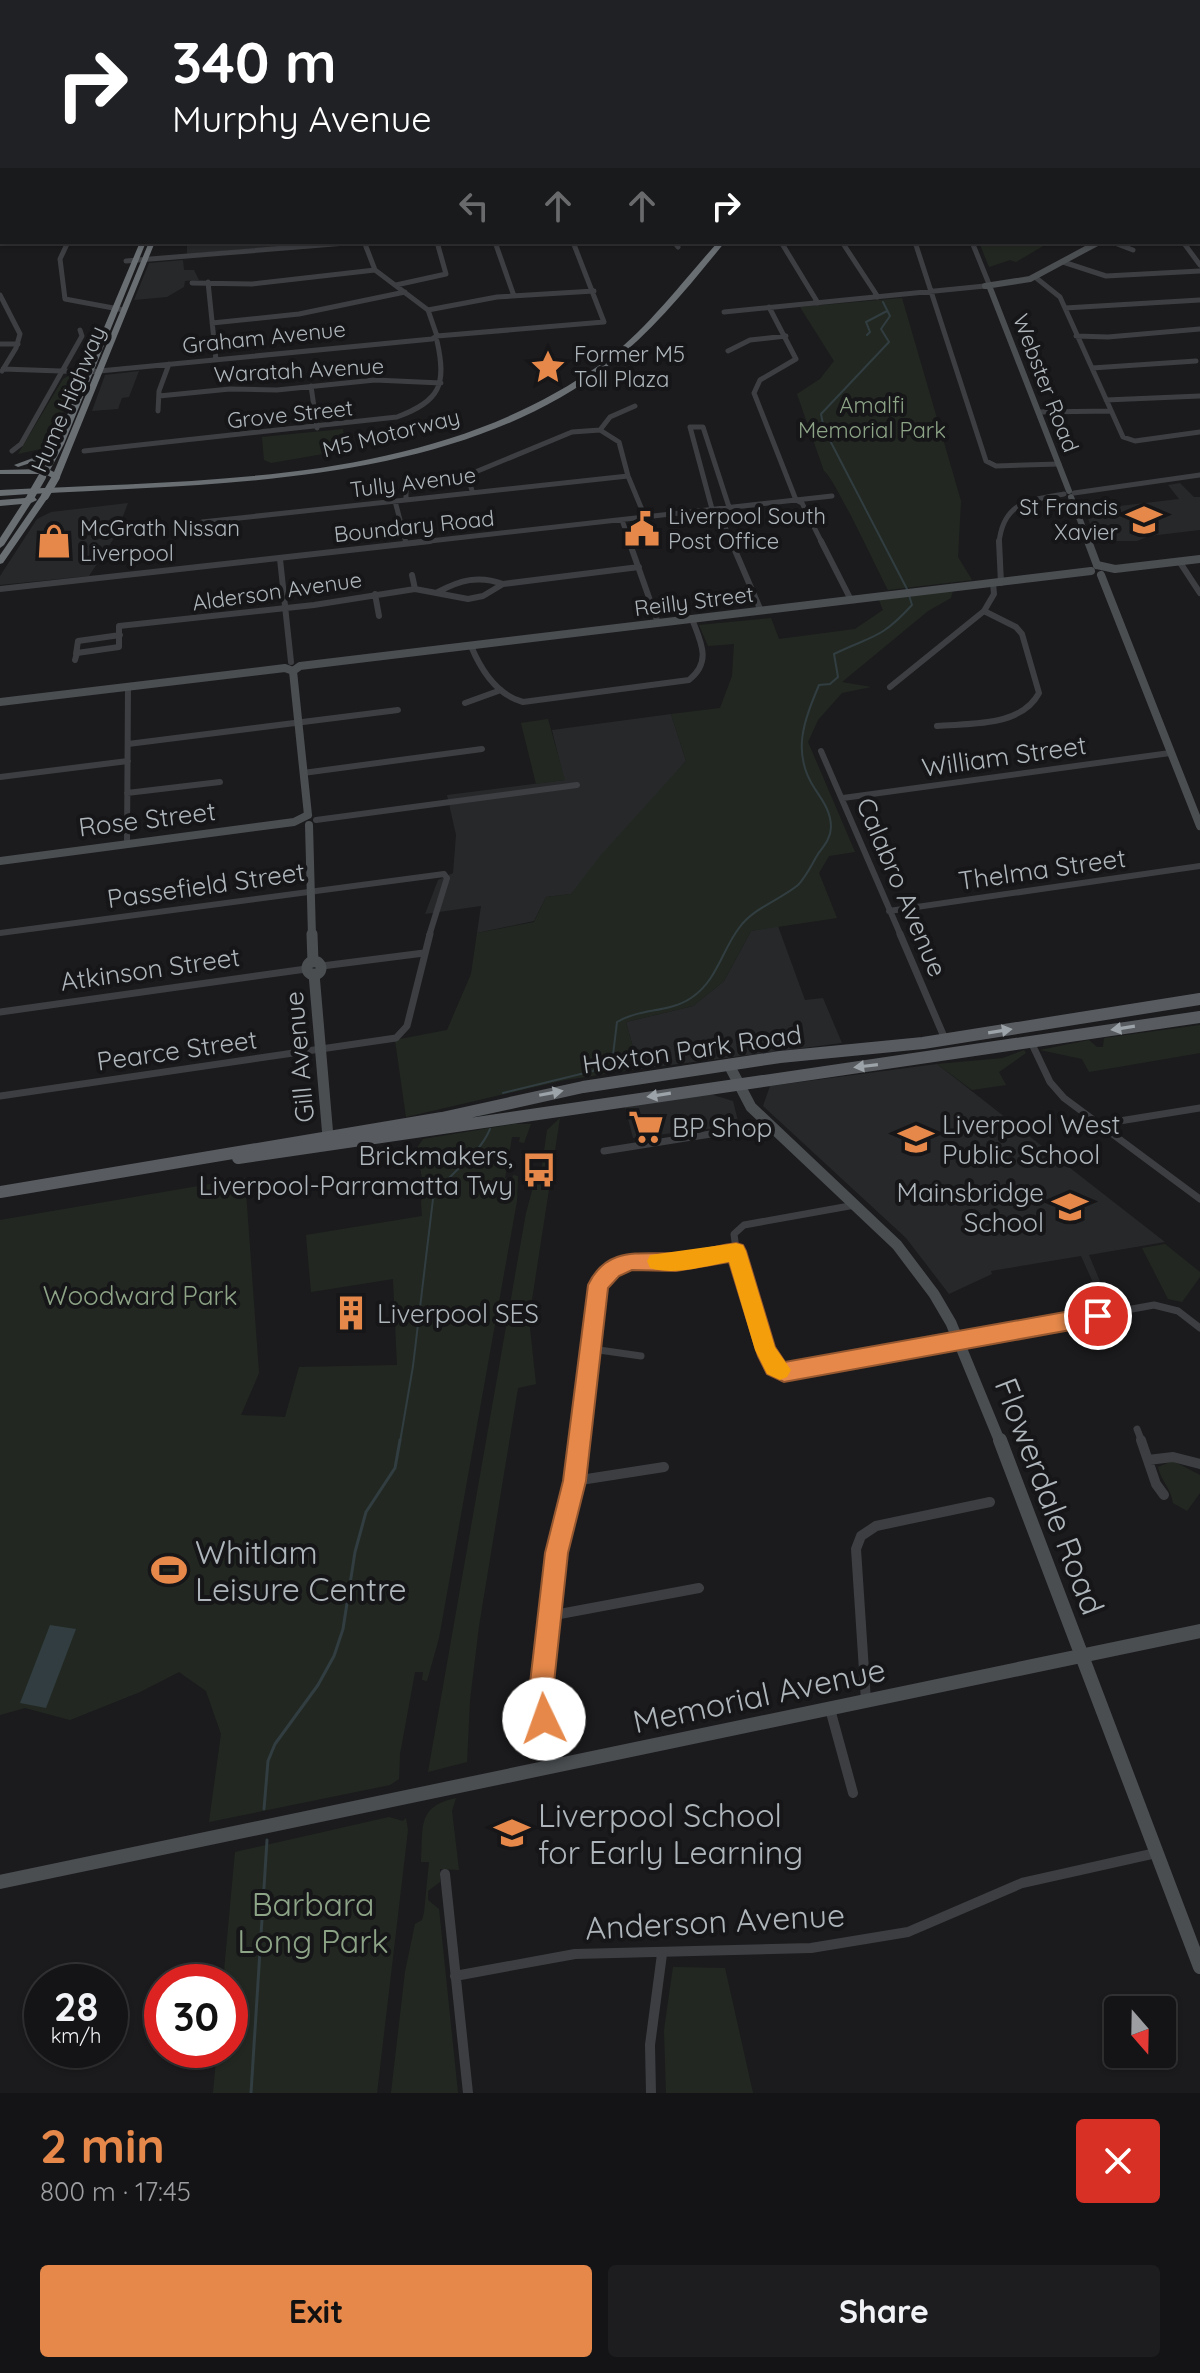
<!DOCTYPE html>
<meta charset="utf-8">
<style>
body{margin:0;font-family:Quicksand,sans-serif;background:#1d1d1f;color:#f1f3f6;height:100vh;display:flex;flex-direction:column;font-size:30px;white-space:nowrap}
*{box-sizing:border-box;margin:0}
p{font-size:26px;color:#9d9ea1}
.icon{flex:none;width:44px;height:44px;fill:none;stroke:currentColor;stroke-width:2;stroke-linecap:round;stroke-linejoin:round}
.map{position:relative;height:2093px;overflow:hidden}
.sheet{display:flex;flex-direction:column;background:#141416;flex:1}
.sheet>*{flex:none}
.hud{position:absolute;left:0px;top:0px;width:1200px;height:244px;box-shadow:0 2px 6px #0004,0 0 0 2px #333335;background:#202124;color:#fff;overflow:hidden}
.needle{width:52px;rotate:160deg}
.tools{position:absolute;left:1104px;top:1996px;display:grid;gap:16px}
.tools a{display:grid;place-items:center;width:72px;height:72px;border-radius:8px;background:#141416;box-shadow:0 2px 6px #0004,0 0 0 2px #333335;font-size:40px}
.speed{position:absolute;left:24px;top:1964px;display:flex;gap:16px;font-size:40px;font-weight:700;text-align:center}
.speed>*{display:grid;place-content:center;width:104px;height:104px;border-radius:50%;background:#141416;box-shadow:0 2px 6px #0004,0 0 0 2px #333335;line-height:1}
.speed small{font-size:20px;font-weight:400}
.speed .limit{border:12px solid #d22;background:#fff;color:#111}
.pin{position:absolute;display:grid;place-items:center;width:68px;height:68px;color:#fff;margin:-34px;border:4px solid #fff;border-radius:50%;box-shadow:0 2px 8px #0007}
.me{position:absolute;width:88px;margin:-44px;rotate:357deg;stroke-linejoin:round;filter:drop-shadow(0 0 6px #0008)}
.turn{display:flex;align-items:center;gap:28px;height:168px;padding:0 40px;font-size:36px}
.turn .icon{width:104px;height:104px;stroke-width:2.5}
.turn b{display:block;font-size:56px;line-height:68px}
.lanes{display:flex;align-items:center;height:76px;padding:0 40px;background:#0003;justify-content:center;gap:40px;direction:ltr}
.lanes .off{opacity:.35}
.round{display:grid;place-items:center;flex:none;width:84px;height:84px;border-radius:8px;background:#1d1d1f}
.headline{display:flex;align-items:center;justify-content:space-between;height:136px;padding:0 40px}
h1{font-size:48px;font-weight:700;line-height:60px;color:#e5884a}
.button{display:flex;gap:16px;margin-top:auto;padding:16px 40px}
.button a{flex:1;height:92px;border-radius:8px;background:#e5884a;color:#111;font-size:32px;font-weight:700;line-height:92px;text-align:center}
.button a+a{background:#1d1d1f;color:#f1f3f6}
.map>svg:first-child{display:block}
.built{fill:#27282a}
.green{fill:#222821}
.water{fill:#313d40}
.lines{fill:none;stroke-linecap:round;stroke-linejoin:round}
.stream-far1{stroke:#313d40;stroke-width:2}
.stream{stroke:#313d40;stroke-width:3}
.street-far4{stroke:#3c3e41;stroke-width:3}
.street-far3{stroke:#3c3e41;stroke-width:5}
.street-far2{stroke:#3c3e41;stroke-width:6}
.street-far1{stroke:#3c3e41;stroke-width:7}
.street{stroke:#3c3e41;stroke-width:10}
.secondary-far4{stroke:#4a4e51;stroke-width:5}
.secondary-far3{stroke:#4a4e51;stroke-width:6}
.secondary-far2{stroke:#4a4e51;stroke-width:8}
.secondary-far1{stroke:#4a4e51;stroke-width:11}
.secondary{stroke:#4a4e51;stroke-width:14}
.primary{stroke:#585c60;stroke-width:12}
.highway{fill:#686e72;fill-rule:evenodd}
.highway-bridge{stroke:#686e72;stroke-width:8}
.oneway{fill:#9da4a9}
.route{fill:#e5884a;stroke:#955830;stroke-width:2}
.slow{fill:#f59e0b}
.labels{text-anchor:middle;dominant-baseline:central;stroke-width:8;stroke-linejoin:round;paint-order:stroke}
.far-street-label{font-size:22px;fill:#aeb6bb;stroke:#161618}
.far-poi-label{font-size:22px;fill:#aeb6bb;stroke:#161618;text-anchor:start}
.far-park-label{font-size:22px;fill:#8da487;stroke:#161618}
.street-label{font-size:26px;fill:#aeb6bb;stroke:#161618}
.poi-label{font-size:26px;fill:#aeb6bb;stroke:#161618;text-anchor:start}
.park-label{font-size:26px;fill:#8da487;stroke:#161618}
.near-street-label{font-size:32px;fill:#aeb6bb;stroke:#161618}
.near-poi-label{font-size:32px;fill:#aeb6bb;stroke:#161618;text-anchor:start}
.near-park-label{font-size:32px;fill:#8da487;stroke:#161618}
</style>
<div class="map">
<svg width="1200" height="2093" viewBox="0 0 1200 2093">
<rect width="100%" height="100%" fill="#1b1b1d"/>
<path class="built" d="M184,242H296V245L187,254V245H182Z
M183,260L184,270H194L199,280L185,281L184,287L167,297L134,300L149,263Z
M139,371L129,397L122,398L118,409L92,411L105,375Z
M1180,483L1194,497H1200V530L1149,536L1137,541H1096L1085,510L1179,499L1168,485Z
M128,503L116,535L89,576L0,585V576L37,519L51,512Z
M671,714L686,761L571,894L546,897L534,921L477,933L481,906L425,914L438,880L453,873L456,835L447,795L564,780L552,730Z
M778,926L805,1000L823,998L842,1043L639,1069L626,1022L693,1006L724,981L751,931Z
M937,1064L1165,1242L1089,1255L1110,1305L1104,1307L1081,1256L991,1271L992,1274L949,1294L906,1238L763,1106L770,1086Z
M710,1094L733,1101L739,1125L633,1138L625,1107Z"/>
<path class="green" d="M979,242H1050L1016,262L1010,260L989,267Z
M902,298L961,501L958,557L972,580L888,590C878,571 834,477 824,471L797,394L820,379L834,361L800,307Z
M68,376H76L77,380L49,447L18,454L63,379Z
M343,429L346,450L271,463L264,460L262,437Z
M953,590L951,598L928,611L842,682L871,687L842,693L818,720L808,742L855,852L829,856L819,873L837,918L751,931L724,981L693,1006L626,1022L639,1069L565,1080L406,1117L395,1040L447,1030L471,974L477,933L534,922L546,897L571,894L600,856L686,761L671,714L720,708L732,676L734,644L708,646L699,625L771,618L779,639L855,629L883,610L878,598Z
M548,719L565,780L536,784L521,723Z
M1200,1025V1053L1089,1072L1082,1059L1040,1050L1089,1040L1097,1047H1103L1104,1038Z
M1024,1050L1026,1053L999,1072L1006,1085L972,1090L937,1064L1003,1058Z
M560,1118L529,1319L536,1384L518,1388L479,1626L470,1700L467,1762L428,1772L526,1213L535,1180H540L547,1130Z
M514,1124H531L524,1143L519,1142L520,1137H512L505,1178L512,1179L513,1175L518,1176L517,1201L439,1638L427,1681L422,1680L423,1672H415L400,1754L399,1779L390,1785L209,1822L221,1734L206,1691L179,1672L140,1692L70,1720L25,1708L0,1715V1220L245,1178L259,1373L241,1415L285,1417L299,1367L397,1365L393,1279L311,1292L306,1235L422,1216L421,1202L424,1191L417,1148L423,1139Z
M1165,1244L1200,1272V1277L1182,1302L1168,1299L1142,1248Z
M1173,1461L1200,1475V1493L1187,1511L1173,1503C1171,1488 1161,1481 1158,1467Z
M456,1798L452,1811L459,1870L440,1869V1882L428,1891V1900L439,1909L458,2093H391L405,1972L415,1924L422,1920L424,1913L429,1862H421C424,1827 416,1807 456,1798Z
M389,1817L403,1821L406,1818L408,1830L377,2093H213L217,2050H230V1982H223L235,1852Z
M673,1967L725,1968L753,2093H666L664,2030Z"/>
<path class="water" d="M50,1625L76,1629L46,1708L20,1703Z"/>
<g class="lines">
<path class="stream-far1" d="M883,302L890,316L881,329L889,342L821,414L824,429L907,589
M867,335L870,332L866,322L887,311
M503,1093L593,1071L613,1055L617,1022C640,1008 669,1013 691,998C717,981 722,950 739,928C753,908 780,900 798,885C806,877 812,864 818,854C824,846 831,838 831,827C831,812 823,801 815,789C791,753 804,721 819,685L830,684L838,677L834,654C873,635 880,640 912,605L909,595
M400,1442L413,1366L433,1199C448,1172 478,1158 490,1129"/>
<path class="stream" d="M264,1809L268,1761L275,1744L318,1685L334,1656L343,1629L355,1552L366,1512L395,1468L400,1440
M251,2093L267,1840"/>
<path class="street-far4" d="M527,0L536,2
M1152,0L1156,2
M389,2L393,0
M427,2L431,0
M508,2L512,0
M664,2L668,0
M935,2L963,0
M1111,2L1118,0
M1198,96L1200,99
M0,163L2,160"/>
<path class="street-far3" d="M68,242L60,259L65,299L124,310
M495,242L514,296
M674,242L678,247
M781,242L818,303
M842,242L878,297
M915,242L986,461L996,466L1059,464
M972,242L989,284
M1112,242L1133,250
M1183,242L1200,265
M365,244L375,270L428,310L437,336
M126,261L359,242
M1063,262L1106,276L1200,271
M1035,277L1060,297L1123,437L1135,441L1200,432
M208,282L216,360
M192,283L252,284L375,270
M396,285L446,274L437,242
M0,295L20,334L16,348L2,371
M769,307L796,359L760,380L754,393L796,500L802,503L822,543
M1065,308L1200,300
M428,310L497,297L594,291
M724,312L985,286
M212,323L299,314L405,292
M437,336L604,322L573,242
M1076,336L1108,337L1200,329
M0,344H18
M728,351L750,340L786,336
M1092,368L1196,361
M3,369L89,372L432,339L437,336
M311,386L317,428
M159,396L230,389L277,390L375,380L441,383
M1106,400L1200,396
M158,411L159,391L169,364
M1039,412L1111,411
M600,430L610,417L635,406
M12,451L21,444L82,336L80,330
M84,451L397,417C440,401 447,385 437,341
M406,484V500
M472,491L468,475L572,432L600,430L619,442L628,476L645,517
M1074,493L1200,475
M395,501L406,543
M712,509L690,427H703L729,507
M717,509L732,543
M622,520L630,543
M202,522L628,476
M412,543L832,496
M999,543C1003,502 1029,500 1064,494"/>
<path class="street-far2" d="M629,541L658,623
M731,541L761,611
M821,541L851,600
M999,541L1001,583
M280,559L291,662
M1179,561L1200,593
M412,575L415,589
M0,589L430,541
M438,592C460,580 479,575 503,584
M375,594L379,616
M471,646C481,670 497,695 523,702L689,680C712,662 701,642 692,619
M76,654L78,641L120,635
M75,660L77,653L119,647V626L314,605L415,589L468,599L483,596L503,584L639,567
M890,687L984,611L994,594L993,583
M465,703L501,690
M937,726C971,723 1021,727 1039,693L1022,634L1016,627L984,611
M128,744L398,710
M821,751L901,936
M303,773L482,749
M0,777L128,761
M127,793L220,782
M843,798L1170,753
M316,820L577,785
M127,844L128,687
M889,911L1200,866
M0,933L444,874L447,878L429,936"/>
<path class="street-far1" d="M900,934L945,1039
M322,966L424,953
M0,1012L306,969
M1031,1042L1050,1082L1064,1098L1200,1199
M0,1096L396,1038L407,1026L430,934
M1101,1124L1200,1108
M604,1151L736,1130L765,1122
M855,1205L744,1225L734,1234C737,1261 758,1354 778,1369L792,1371L1154,1305L1178,1311L1200,1328
M592,1349L641,1356
M1137,1429L1142,1442
M579,1442L599,1285C624,1254 646,1266 680,1262C699,1260 717,1255 736,1251"/>
<path class="street" d="M1141,1440L1156,1484L1164,1495
M1148,1460L1173,1457L1200,1464
M574,1481L664,1467
M549,1616L699,1588
M866,1701L856,1549L861,1536L876,1526L990,1502
M830,1709L853,1793
M549,1767L541,1692L556,1553L574,1481L579,1440
M445,1874L468,2093
M455,1976L575,1954L811,1948L908,1932L1022,1883L1156,1853
M651,2093L650,2045L662,1954"/>
<path class="secondary-far4" d="M287,0L300,2"/>
<path class="secondary-far3" d="M985,286L1030,279L1099,242
M990,288L1069,491
M1071,497L1089,543"/>
<path class="secondary-far2" d="M1088,541L1097,565
M1097,565L1115,569L1200,559
M1101,575L1200,826
M293,671L300,666L1091,571
M293,671L308,815
M0,702L285,668L293,671
M309,825L312,936
M0,861L294,822L308,815"/>
<path class="secondary-far1" d="M312,934L313,962
M307 968a7 7 0 1 1 14 0a7 7 0 1 1-14 0Z
M314,974L328,1137
M729,1065L751,1107L897,1245L934,1294L951,1323L1000,1442"/>
<path class="secondary" d="M1000,1440L1200,1967
M0,1882L1200,1631"/>
<path class="primary" d="M238,1158L1200,1017
M0,1192L442,1118L583,1087L780,1057L923,1043L1200,999"/>
<path class="highway" d="M140,242H146L64,444L50,470L54,472L149,242H155L60,477L56,480L47,475L42,480L38,477L40,474H0V470L42,469L49,457L18,467L14,465L52,451Z
M718,242H725C690,285 653,331 609,365C453,486 220,483 32,494L37,500L31,503L4,545L0,548V538L22,504L0,506V500L25,498L29,494L0,496V490C202,479 429,487 601,364C646,331 681,283 718,242Z
M42,494L49,496L3,563L0,564V555Z"/>
<path class="highway-bridge" d="M31,496L42,477
M45,496L56,477"/>
</g>
<defs><path id="oneway-solid" d="M-6-.8H1V-3.2L6.5 0L1 3.2V.8H-6Z" transform="scale(2)"/></defs>
<g class="oneway">
<use href="#oneway-solid" transform="translate(1123 1028) rotate(171)"/>
<use href="#oneway-solid" transform="translate(1000 1031) rotate(-9)"/>
<use href="#oneway-solid" transform="translate(866 1066) rotate(173)"/>
<use href="#oneway-solid" transform="translate(551 1093) rotate(-11)"/>
<use href="#oneway-solid" transform="translate(659 1095) rotate(171)"/>
</g>
<path class="route" d="M736,1243L743,1245L746,1251L775,1347L785,1362L1098,1306L1106,1309L1109,1316L1106,1322L1098,1325L784,1382L767,1374L758,1356L729,1262L676,1271L632,1270L619,1276L608,1288L586,1481L568,1553L553,1692L556,1719L553,1728L544,1732L535,1728L529,1692L545,1553L563,1481L588,1285C607,1245 640,1255 675,1253C695,1252 716,1246 736,1243Z"/>
<path class="slow" d="M736,1243L743,1245L746,1251L775,1347L791,1370L787,1377L780,1380L767,1374L755,1350L729,1262C704,1266 675,1276 650,1268L647,1261L650,1255Z"/>
<defs>
<g id="sight-bare" transform="scale(2.76)"><path d="M0-6L1.8-2.2L6-1.7L2.9 1.2L3.7 5.4L0 3.3L-3.7 5.4L-2.9 1.2L-6-1.7L-1.8-2.2Z" fill="#e5884a" stroke="#161618" stroke-width="2.5" paint-order="stroke"/></g>
<g id="school-bare" transform="scale(2.76)"><path d="M0-5L7-2L0 1L-7-2ZM-4 1L0 2.5L4 1V4Q0 6-4 4Z" fill="#e5884a" stroke="#161618" stroke-width="2.5" paint-order="stroke"/></g>
<g id="civic-bare" transform="scale(2.76)"><path d="M-.6-6.5H3V-4.5H.6V-3L4-1V1h2V6H-6V1h2V-1L-.6-3ZM-1.2 2.5V6h2.4V2.5Z" fill="#e5884a" stroke="#161618" stroke-width="2.5" paint-order="stroke"/></g>
<g id="shop-bare" transform="scale(2.76)"><path d="M-5-2.5h2.3a2.7 3.5 0 0 1 5.4 0H5L5.5 6h-11ZM-1.5-2.5h3a1.5 2.3 0 0 0-3 0Z" fill="#e5884a" stroke="#161618" stroke-width="2.5" paint-order="stroke"/></g>
<g id="supermarket-bare" transform="scale(2.76)"><path d="M-6-5.5h2.5l.6 2H6L4.5 2H-2.5L-4.4-4H-6ZM-1.5 3.2a1.3 1.3 0 1 0 .1 0ZM3 3.2a1.3 1.3 0 1 0 .1 0Z" fill="#e5884a" stroke="#161618" stroke-width="2.5" paint-order="stroke"/></g>
<g id="bus-bare" transform="scale(2.76)"><path d="M-5-6H5V4H4V6H2V4H-2V6H-4V4H-5ZM-3.5-4V0h7V-4ZM-3.5 1.2v1.5H-2V1.2ZM2 1.2v1.5H3.5V1.2Z" fill="#e5884a" stroke="#161618" stroke-width="2.5" paint-order="stroke"/></g>
<g id="building-bare" transform="scale(2.76)"><path d="M-4-6H4V6H1V3H-1V6H-4ZM-2.5-4.3h1.7v1.8h-1.7ZM.8-4.3h1.7v1.8H.8ZM-2.5-1h1.7V.8h-1.7ZM.8-1h1.7V.8H.8Z" fill="#e5884a" stroke="#161618" stroke-width="2.5" paint-order="stroke"/></g>
<g id="stadium-bare" transform="scale(2.76)"><path d="M0-5a6.5 5 0 1 0 0 10a6.5 5 0 1 0 0-10ZM-3.5-1.8h7v3.6h-7Z" fill="#e5884a" stroke="#161618" stroke-width="2.5" paint-order="stroke"/></g>
</defs>
<g fill-rule="evenodd">
<use href="#sight-bare" x="548" y="367"/>
<use href="#school-bare" x="1144" y="520"/>
<use href="#civic-bare" x="642" y="529"/>
<use href="#shop-bare" x="54" y="541"/>
<use href="#supermarket-bare" x="646" y="1127"/>
<use href="#school-bare" x="916" y="1139"/>
<use href="#bus-bare" x="539" y="1170"/>
<use href="#school-bare" x="1070" y="1207"/>
<use href="#building-bare" x="351" y="1313"/>
<use href="#stadium-bare" x="169" y="1570"/>
<use href="#school-bare" x="512" y="1833"/>
</g>
<g class="labels">
<g class="far-street-label">
<text transform="translate(264 337) rotate(-6)">Graham Avenue</text>
<text transform="translate(299 370) rotate(-3)">Waratah Avenue</text>
<text transform="translate(1046 383) rotate(69)">Webster Road</text>
<text transform="translate(68 399) rotate(-67)">Hume Highway</text>
<text transform="translate(290 414) rotate(-6)">Grove Street</text>
<text transform="translate(391 433) rotate(-14)">M5 Motorway</text>
<text transform="translate(413 482) rotate(-7)">Tully Avenue</text>
<text transform="translate(414 526) rotate(-6)">Boundary Road</text>
<text transform="translate(277 591) rotate(-8)">Alderson Avenue</text>
<text transform="translate(694 601) rotate(-7)">Reilly Street</text>
</g>
<g class="far-poi-label">
<text x="574" y="354">Former M5<tspan x="574" dy="25">Toll Plaza</tspan></text>
<text x="1118" y="507" text-anchor="end">St Francis<tspan x="1118" dy="25">Xavier</tspan></text>
<text x="668" y="516">Liverpool South<tspan x="668" dy="25">Post Office</tspan></text>
<text x="80" y="528">McGrath Nissan<tspan x="80" dy="25">Liverpool</tspan></text>
</g>
<g class="far-park-label">
<text x="872" y="405">Amalfi<tspan x="872" dy="25">Memorial Park</tspan></text>
</g>
<g class="street-label">
<text transform="translate(1004 756) rotate(-8)">William Street</text>
<text transform="translate(147 819) rotate(-7)">Rose Street</text>
<text transform="translate(1042 869) rotate(-8)">Thelma Street</text>
<text transform="translate(206 885) rotate(-8)">Passefield Street</text>
<text transform="translate(902 887) rotate(67)">Calabro Avenue</text>
<text transform="translate(150 969) rotate(-8)">Atkinson Street</text>
<text transform="translate(692 1049) rotate(-8)">Hoxton Park Road</text>
<text transform="translate(177 1050) rotate(-8)">Pearce Street</text>
<text transform="translate(299 1057) rotate(-95)">Gill Avenue</text>
</g>
<g class="poi-label">
<text x="942" y="1124">Liverpool West<tspan x="942" dy="30">Public School</tspan></text>
<text x="672" y="1127">BP Shop</text>
<text x="513" y="1155" text-anchor="end">Brickmakers,<tspan x="513" dy="30">Liverpool-Parramatta Twy</tspan></text>
<text x="1044" y="1192" text-anchor="end">Mainsbridge<tspan x="1044" dy="30">School</tspan></text>
<text x="377" y="1313">Liverpool SES</text>
</g>
<g class="park-label">
<text x="140" y="1295">Woodward Park</text>
</g>
<g class="near-street-label">
<text transform="translate(1050 1496) rotate(69)">Flowerdale Road</text>
<text transform="translate(759 1695) rotate(-12)">Memorial Avenue</text>
<text transform="translate(715 1921) rotate(-3)">Anderson Avenue</text>
</g>
<g class="near-poi-label">
<text x="195" y="1552">Whitlam<tspan x="195" dy="37">Leisure Centre</tspan></text>
<text x="538" y="1815">Liverpool School<tspan x="538" dy="37">for Early Learning</tspan></text>
</g>
<g class="near-park-label">
<text x="313" y="1904">Barbara<tspan x="313" dy="37">Long Park</tspan></text>
</g>
</g>
</svg>
<div class="tools">
<a><svg class="needle" viewBox="-14 -14 28 28"><path d="M0-13l5 13h-10z" fill="#e53935"/><path d="M0 13l5-13h-10z" fill="#9d9ea1"/></svg></a>
</div>
<div class="speed"><div>28<small>km/h</small></div><div class="limit">30</div></div>
<div class="pin" style="left:1098px;top:1316px;background:#d93025"><svg class="icon" aria-label="arrive" viewBox="0 0 24 24"><path d="M6 21V4h12l-3 4 3 4H6"/></svg></div>
<svg class="me" style="left:544px;top:1719px" viewBox="-20 -20 40 40"><circle r="19" fill="#fff"/><path d="M0-13L10 11 0 6-10 11z" fill="#e5884a"/></svg>
<div class="hud">
<div class="turn"><svg class="icon" aria-label="right" viewBox="0 0 24 24"><path d="M7 20v-9h11M14 6l5 5-5 5"/></svg><div><b>340 m</b>Murphy Avenue</div></div>
<div class="lanes"><svg class="icon off" aria-label="left" viewBox="0 0 24 24"><path d="M17 20v-9H6M10 6l-5 5 5 5"/></svg><svg class="icon off" aria-label="ahead" viewBox="0 0 24 24"><path d="M12 20V5M6 11l6-6 6 6"/></svg><svg class="icon off" aria-label="ahead" viewBox="0 0 24 24"><path d="M12 20V5M6 11l6-6 6 6"/></svg><svg class="icon" aria-label="right" viewBox="0 0 24 24"><path d="M7 20v-9h11M14 6l5 5-5 5"/></svg></div>
</div>
</div>
<section class="sheet">
<div class="headline"><div><h1>2 min</h1><p>800 m · 17:45</p></div><a class="round" style="background:#d93025;color:#fff"><svg class="icon" aria-label="close" viewBox="0 0 24 24"><path d="M6 6l12 12M18 6L6 18"/></svg></a></div>
<div class="button"><a>Exit</a><a>Share</a></div>
</section>
